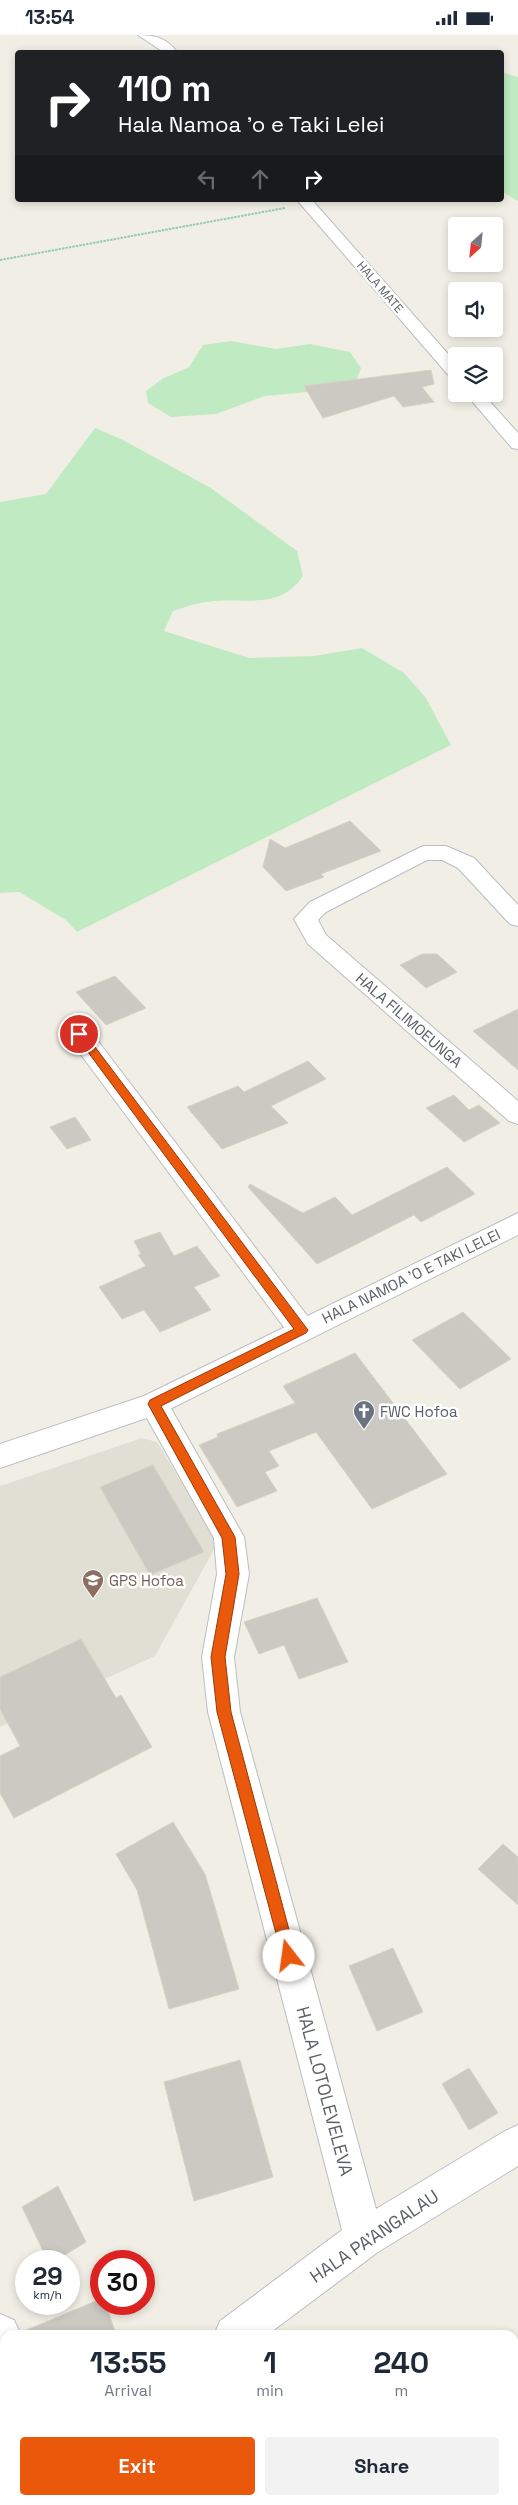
<!DOCTYPE html>
<style>
body{margin:0;font-family:"Space Grotesk",sans-serif;background:#f2f2f3;color:#1f2937;height:100vh;display:flex;flex-direction:column;font-size:19px;white-space:nowrap}
*{box-sizing:border-box;margin:0}
p{font-size:16px;color:#747a83}
.icon{flex:none;width:28px;height:28px;fill:none;stroke:currentColor;stroke-width:2;stroke-linecap:round;stroke-linejoin:round}
.map{position:relative;flex:1;overflow:hidden}
.drawer{position:absolute;left:0px;top:2295px;width:519px;height:175px;display:flex;flex-direction:column;background:#fff;border-radius:15px 15px 0 0;box-shadow:0 2px 8px #0003}
.drawer>*{flex:none}
.banner{position:absolute;left:15px;top:15px;width:489px;height:152px;border-radius:5px;box-shadow:0 2px 8px #0003;background:#202124;color:#fff;overflow:hidden}
.needle{width:32px;rotate:207deg}
.fabs{position:absolute;left:448px;top:182px;display:grid;gap:10px}
.fabs a{display:grid;place-items:center;width:55px;height:55px;border-radius:5px;background:#fff;box-shadow:0 2px 8px #0003;font-size:25px}
.speed{position:absolute;left:15px;top:2215px;display:flex;gap:10px;font-size:25px;font-weight:700;text-align:center}
.speed>*{display:grid;place-content:center;width:65px;height:65px;border-radius:50%;background:#fff;box-shadow:0 2px 8px #0003;line-height:1}
.speed small{font-size:12px;font-weight:400}
.speed .limit{border:8px solid #d22;background:#fff;color:#111}
.pin{position:absolute;display:grid;place-items:center;width:42px;height:42px;color:#fff;margin:-21px;border:2px solid #fff;border-radius:50%;box-shadow:0 1px 5px #0007}
.me{position:absolute;width:55px;margin:-28px;rotate:345deg;stroke-linejoin:round;filter:drop-shadow(0 0 4px #0008)}
.turn{display:flex;align-items:center;gap:18px;height:105px;padding:0 20px;font-size:22px}
.turn .icon{width:65px;height:65px;stroke-width:2.5}
.turn b{display:block;font-size:35px;line-height:42px}
.lanes{display:flex;align-items:center;height:48px;padding:0 20px;background:#0003;justify-content:center;gap:25px;direction:ltr}
.lanes .off{opacity:.35}
.eta{display:flex;justify-content:space-evenly;align-items:center;height:85px;text-align:center}
.eta b{font-size:30px;font-weight:700;line-height:35px}
.cta{display:flex;gap:10px;margin-top:auto;padding:10px 20px}
.cta a{flex:1;height:58px;border-radius:5px;background:#ea580c;color:#fff;font-size:20px;font-weight:700;line-height:58px;text-align:center}
.cta a+a{background:#f2f2f3;color:#1f2937}
.status{display:flex;justify-content:space-between;align-items:center;height:35px;padding:0 25px;background:#fff;direction:ltr}
.status svg{height:14px;fill:currentColor}
.map>svg:first-child{display:block}
.education{fill:#e1ded4}
.green{fill:#c0ebc2}
.building{fill:#ccc9c2;stroke:#d6d2c3}
.lines{fill:none;stroke-linecap:round;stroke-linejoin:round}
.street-casing{stroke:#babdc2;stroke-width:2}
.secondary-casing{stroke:#bbbec5;stroke-width:2}
.path{stroke:#97ccaa;stroke-width:2;stroke-dasharray:2.5 1;stroke-linecap:butt}
.street{fill:#fff;fill-rule:evenodd}
.secondary{fill:#fff;fill-rule:evenodd}
.route{fill:#ea580c;stroke:#983908}
.labels{text-anchor:middle;dominant-baseline:central;stroke-width:5;stroke-linejoin:round;paint-order:stroke}
.far-street-label{font-size:12px;fill:#5d6167;stroke:#fff}
.street-label{font-size:15px;fill:#5d6167;stroke:#fff}
.worship-label{font-size:15px;fill:#5b616d;stroke:#fff;text-anchor:start}
.education-label{font-size:15px;fill:#785e54;stroke:#fff;text-anchor:start}
.near-street-label{font-size:18px;fill:#5d6167;stroke:#fff}
</style>
<div class="status"><b>13:54</b><svg viewBox="0 0 49 12"><path d="M0 12V9h3v3zM5 12V6h3v6zM10 12V3h3v9zM15 12V0h3v12zM26 1h20v11H26zM47 4h2v5h-2z"/></svg></div>
<div class="map">
<svg width="518" height="2470" viewBox="0 0 518 2470">
<rect width="100%" height="100%" fill="#f1efe5"/>
<path class="education" d="M142,1403L157,1407L218,1507L155,1621L0,1692V1451Z"/>
<path class="green" d="M501,37L518,42V166L501,156Z
M231,306L276,314L310,309L350,317L361,333L357,344L319,356L265,361L216,379L171,382L148,368L146,356L162,344L189,332L203,310Z
M95,393L121,404L211,453L297,516L303,541C279,577 242,561 207,567C195,568 184,573 173,576L164,596L249,623L314,621L362,613L404,638L426,663L451,710L77,897L66,885L19,857L0,858V467L46,459Z"/>
<path class="building" d="M431,335L434,349L422,352L434,367L403,372L394,361L323,383L304,351Z
M350,786L381,816L321,839L324,842L286,856L263,832L270,804L285,813Z
M422,919H437L457,937L426,953L400,930Z
M115,941L146,973L106,990L76,957Z
M518,974V1035L473,996Z
M308,1026L326,1044L271,1071L288,1088L222,1114L187,1072L238,1051L244,1057Z
M454,1060L469,1075L479,1070L500,1088L464,1107L426,1073Z
M75,1082L91,1105L67,1114L50,1092Z
M447,1132L475,1159L421,1187L414,1180L317,1229L248,1152L250,1149L303,1178L335,1162L352,1180Z
M160,1197L174,1221L197,1211L220,1241L194,1252L211,1275L160,1297L144,1275L122,1284L99,1252L146,1231L138,1220L141,1219L134,1206Z
M463,1277L511,1324L460,1354L412,1305Z
M355,1318L447,1439L372,1474L316,1397L269,1416L279,1431L265,1437L277,1456L237,1472L199,1410L218,1402L217,1399L295,1368L283,1351Z
M153,1430L204,1517L150,1540L100,1452Z
M317,1563L348,1627L299,1644L284,1610L259,1619L244,1587Z
M81,1604L116,1663L121,1660L152,1712L14,1783L0,1758V1721L20,1711L0,1674V1642Z
M173,1787L205,1839L239,1954L169,1974L137,1855L116,1819Z
M503,1809L518,1822V1870L478,1834Z
M393,1913L423,1977L377,1996L349,1931Z
M240,2025L273,2142L194,2166L164,2047Z
M469,2033L498,2078L469,2095L442,2049Z
M58,2151L86,2207L55,2226H48L22,2172Z
M101,2264V2269H106L116,2300H23L22,2297Z"/>
<g class="lines">
<g class="street-casing">
<path id="street" d="M138,0C155,0 167,3 178,18H165Z
M297,165H312L456,328V343L450,342Z
M466,359H483L518,398V414L512,413Z
M423,811H446L474,823L518,870V891L510,889L458,833L442,825H427L326,877L318,885L326,900L518,1066V1089L509,1086L308,909L294,884L310,867Z
M79,991L88,993L312,1287L316,1295L312,1303L302,1306L292,1303L70,1005L67,999L70,993Z
M154,1357L164,1361L244,1502L249,1539L234,1622L240,1677L376,2174L505,2096L518,2090V2131L378,2217L267,2300H214L220,2286L342,2195L208,1677L202,1622L217,1539L214,1503L139,1369L144,1361Z
M0,2279L14,2285L21,2300H5V2334L0,2332Z
M5,2446V2465H32L30,2470H0V2448Z
M33,2465H75L76,2470H34Z"/>
</g>
<g class="secondary-casing">
<path id="secondary" d="M518,1178V1200L164,1377L0,1433V1409L144,1361Z"/>
</g>
<path class="path" d="M0,225L285,173"/>
<use href="#street" class="street"/>
<use href="#secondary" class="secondary"/>
</g>
<path class="route" d="M79,995L83,996L308,1295L306,1298L161,1371L235,1502L239,1539L225,1622L231,1677L296,1921L294,1926L289,1929L284,1926L282,1921L217,1677L211,1622L226,1539L222,1503L148,1369L150,1365L294,1294L76,1001L74,999Z"/>
<defs>
<g id="church-pin" transform="scale(1.125)"><path d="M0 17L-7.5 6A9.5 9.5 0 1 1 7.5 6Z" fill="#6b7280" stroke="#fff"/><path d="M-1.2-6h2.4v3.5h3.3v2.4h-3.3V6h-2.4V-.1h-3.3v-2.4h3.3Z" fill="#fff"/></g>
<g id="school-pin" transform="scale(1.125)"><path d="M0 17L-7.5 6A9.5 9.5 0 1 1 7.5 6Z" fill="#8d6e63" stroke="#fff"/><path d="M0-5L7-2L0 1L-7-2ZM-4 1L0 2.5L4 1V4Q0 6-4 4Z" fill="#fff"/></g>
</defs>
<g fill-rule="evenodd">
<use href="#church-pin" x="364" y="1376"/>
<use href="#school-pin" x="93" y="1545"/>
</g>
<g class="labels">
<g class="far-street-label">
<text transform="translate(380 252) rotate(49)">HALA MATE</text>
</g>
<g class="street-label">
<text transform="translate(409 985) rotate(41)">HALA FILIMOEUNGA</text>
<text transform="translate(411 1241) rotate(-26)">HALA NAMOA 'O E TAKI LELEI</text>
</g>
<g class="worship-label">
<text x="380" y="1376">FWC Hofoa</text>
</g>
<g class="education-label">
<text x="109" y="1545">GPS Hofoa</text>
</g>
<g class="near-street-label">
<text transform="translate(325 2056) rotate(75)">HALA LOTOLEVELEVA</text>
<text transform="translate(374 2201) rotate(-34)">HALA PA'ANGALAU</text>
</g>
</g>
</svg>
<div class="fabs">
<a><svg class="needle" viewBox="-14 -14 28 28"><path d="M0-13l5 13h-10z" fill="#e53935"/><path d="M0 13l5-13h-10z" fill="#747a83"/></svg></a>
<a><svg class="icon" aria-label="sound" viewBox="0 0 24 24"><path d="M4 9h4l5-4v14l-5-4H4zM17 9q2 3 0 6"/></svg></a>
<a><svg class="icon" aria-label="layers" viewBox="0 0 24 24"><path d="M12 4l9 5-9 5-9-5zM3 14l9 5 9-5"/></svg></a>
</div>
<div class="speed"><div>29<small>km/h</small></div><div class="limit">30</div></div>
<div class="pin" style="left:79px;top:999px;background:#d93025"><svg class="icon" aria-label="arrive" viewBox="0 0 24 24"><path d="M6 21V4h12l-3 4 3 4H6"/></svg></div>
<svg class="me" style="left:289px;top:1921px" viewBox="-20 -20 40 40"><circle r="19" fill="#fff"/><path d="M0-13L10 11 0 6-10 11z" fill="#ea580c"/></svg>
<div class="banner">
<div class="turn"><svg class="icon" aria-label="right" viewBox="0 0 24 24"><path d="M7 20v-9h11M14 6l5 5-5 5"/></svg><div><b>110 m</b>Hala Namoa 'o e Taki Lelei</div></div>
<div class="lanes"><svg class="icon off" aria-label="left" viewBox="0 0 24 24"><path d="M17 20v-9H6M10 6l-5 5 5 5"/></svg><svg class="icon off" aria-label="ahead" viewBox="0 0 24 24"><path d="M12 20V5M6 11l6-6 6 6"/></svg><svg class="icon" aria-label="right" viewBox="0 0 24 24"><path d="M7 20v-9h11M14 6l5 5-5 5"/></svg></div>
</div>
<section class="drawer">
<div class="eta">
<div><b>13:55</b><p>Arrival</p></div>
<div><b>1</b><p>min</p></div>
<div><b>240</b><p>m</p></div>
</div>
<div class="cta"><a>Exit</a><a>Share</a></div>
</section>
</div>
